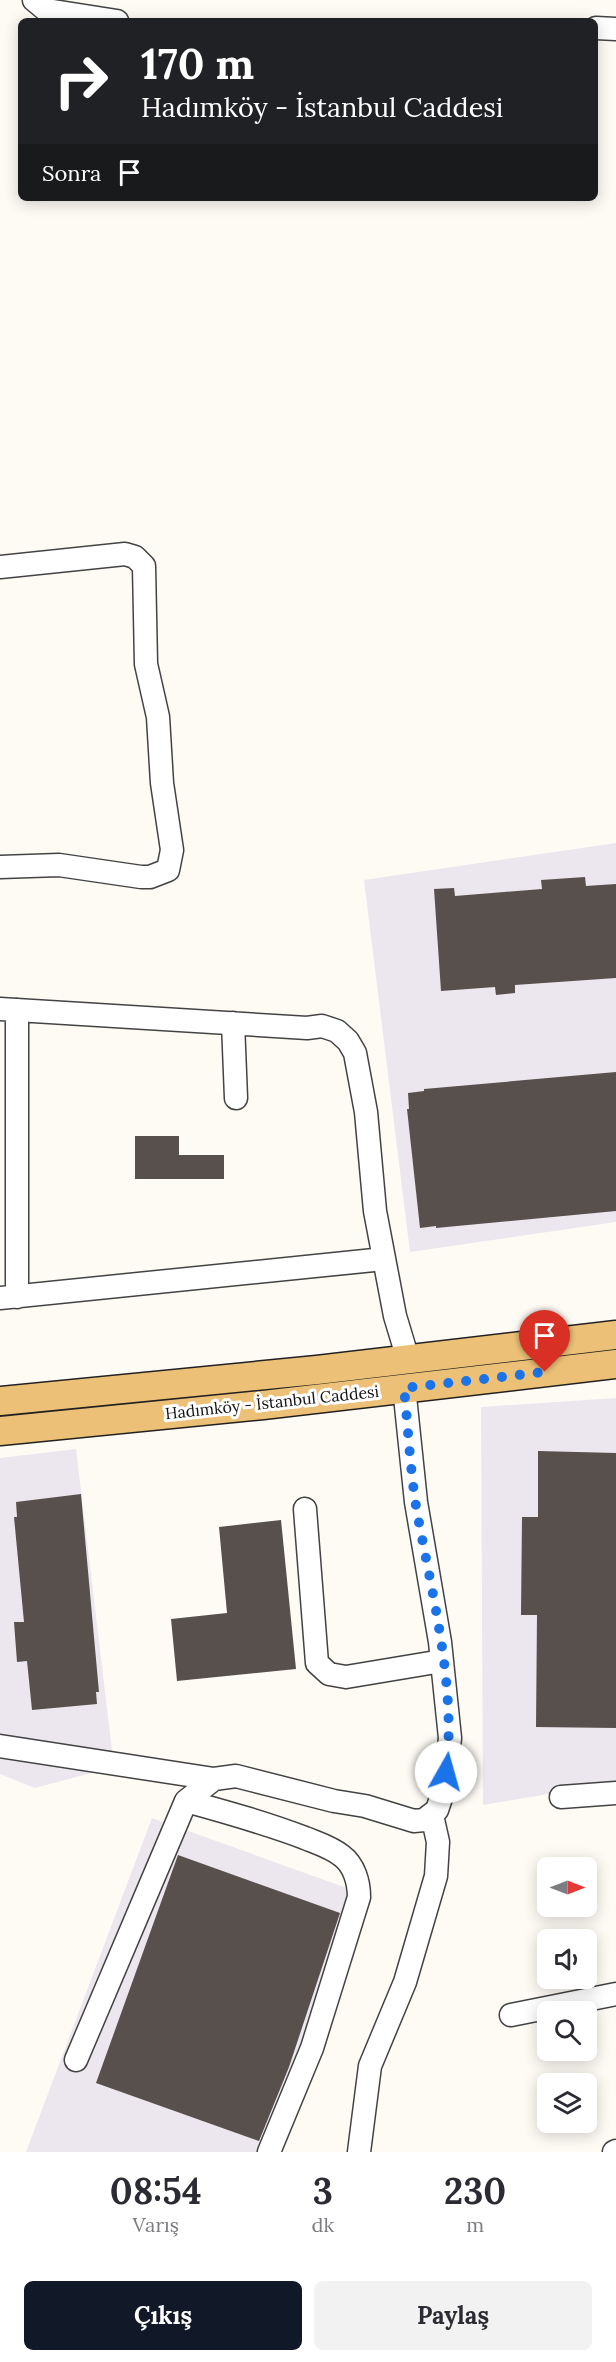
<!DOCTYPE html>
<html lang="tr">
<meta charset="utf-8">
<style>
body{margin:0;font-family:Lora,serif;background:#f2f2f3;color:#2b2b33;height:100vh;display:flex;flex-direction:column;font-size:22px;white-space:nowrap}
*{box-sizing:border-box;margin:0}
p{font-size:20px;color:#7c7c81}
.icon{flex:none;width:33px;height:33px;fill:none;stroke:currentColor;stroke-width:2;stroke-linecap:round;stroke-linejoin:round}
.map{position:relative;height:2152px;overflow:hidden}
.drawer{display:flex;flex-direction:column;background:#fff;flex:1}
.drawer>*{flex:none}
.guide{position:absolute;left:18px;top:18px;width:580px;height:183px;border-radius:9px;box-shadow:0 3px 15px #0003;background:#202124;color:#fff;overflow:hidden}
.needle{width:39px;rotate:90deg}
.controls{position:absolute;left:537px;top:1857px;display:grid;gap:12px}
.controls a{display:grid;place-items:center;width:60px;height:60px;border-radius:9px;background:#fff;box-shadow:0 3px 15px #0003;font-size:30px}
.pin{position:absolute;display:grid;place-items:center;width:51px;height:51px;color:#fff;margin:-62px -26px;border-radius:50% 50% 50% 0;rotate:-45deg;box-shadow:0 0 6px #0007}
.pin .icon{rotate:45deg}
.me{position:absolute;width:66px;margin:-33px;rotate:7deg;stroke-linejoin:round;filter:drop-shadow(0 0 4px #0008)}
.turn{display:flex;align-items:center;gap:21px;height:126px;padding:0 24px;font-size:27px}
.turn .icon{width:78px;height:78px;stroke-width:2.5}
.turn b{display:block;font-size:42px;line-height:51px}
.then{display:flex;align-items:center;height:57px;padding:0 24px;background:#0003;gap:12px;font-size:22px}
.eta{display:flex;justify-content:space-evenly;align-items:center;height:102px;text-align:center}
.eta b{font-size:36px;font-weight:700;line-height:42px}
.action{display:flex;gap:12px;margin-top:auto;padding:12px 24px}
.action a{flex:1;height:69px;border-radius:9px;background:#111827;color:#fff;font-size:24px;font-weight:700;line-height:69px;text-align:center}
.action a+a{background:#f2f2f3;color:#2b2b33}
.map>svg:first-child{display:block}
.industrial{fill:#ece6ee}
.building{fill:#58504d}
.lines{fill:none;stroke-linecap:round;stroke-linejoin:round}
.minor-casing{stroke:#434343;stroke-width:25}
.major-casing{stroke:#212121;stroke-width:31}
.minor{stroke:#fff;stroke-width:22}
.major{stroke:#ecc076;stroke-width:28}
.route{stroke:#1a73e8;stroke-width:10;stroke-dasharray:0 18}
.labels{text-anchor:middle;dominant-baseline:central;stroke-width:6;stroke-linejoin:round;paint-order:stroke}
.street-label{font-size:16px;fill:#101010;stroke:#fff}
</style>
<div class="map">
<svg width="616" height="2152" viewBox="0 0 616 2152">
<rect width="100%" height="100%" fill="#fefbf5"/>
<path class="industrial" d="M616,843V1222L410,1252L364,880Z
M616,1398V1783L483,1805L481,1407Z
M76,1449L114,1767L35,1788L0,1774V1458Z
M152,1818L372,1897L273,2152H26Z"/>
<path class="building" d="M585,877L586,886L616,884V978L515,985V993L496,995L495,987L441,991L434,889L454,888L455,896L542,889L541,880Z
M616,1072V1211L436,1228V1226L420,1228L407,1109H409L408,1093L424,1091V1089Z
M135,1136H179V1155H224V1179H135Z
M538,1451L616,1453V1728L536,1727L537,1615H521L522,1517H538Z
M81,1494L99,1692H96L97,1704L32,1710L27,1661L17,1662L14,1622H24L14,1517H17L16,1502Z
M281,1520L296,1669L177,1681L171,1619L227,1613L219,1527Z
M178,1855L340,1913L289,2067L259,2141L96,2083Z"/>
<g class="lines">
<g class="minor-casing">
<path id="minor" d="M34,0L46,10L117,21
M596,28L616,29
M0,567L125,554L135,557L144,566L146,664L158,717L162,783L172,850L168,870L150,877H141L59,865L0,867
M0,1009L307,1028L322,1026L337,1031L348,1041L355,1053L366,1112L375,1211L395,1316L408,1359
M233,1023L236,1098
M17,1297V1010
M0,1298L384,1259
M305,1509L317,1663L329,1674L346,1677L442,1661
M0,1746L214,1779
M561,1797L616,1793
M186,1801C226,1812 266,1823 305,1838C317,1843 331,1847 342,1856C354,1865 359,1882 359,1897L312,2048L269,2152
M511,2015L616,1994
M76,2060L186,1801L214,1779L236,1776L334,1801L365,1806L414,1821L424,1820L437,1810L444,1789L450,1738L440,1642L416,1502L404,1387
M359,2152L370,2066L405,1982L436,1876L438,1842L432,1815
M614,2152L616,2151"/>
</g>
<g class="major-casing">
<path id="major" d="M0,1401L317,1370L616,1335
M0,1431L263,1405L616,1364"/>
</g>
<use href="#minor" class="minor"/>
<use href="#major" class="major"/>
</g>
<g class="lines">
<path class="route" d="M446,1772C457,1686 431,1591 416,1506C410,1467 408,1427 404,1388L545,1372"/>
</g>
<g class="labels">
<g class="street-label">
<text transform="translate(272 1402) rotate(-6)">Hadımköy - İstanbul Caddesi</text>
</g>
</g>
</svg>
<div class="controls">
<a><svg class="needle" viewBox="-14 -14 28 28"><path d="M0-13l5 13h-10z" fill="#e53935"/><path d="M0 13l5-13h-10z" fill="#7c7c81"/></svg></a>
<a><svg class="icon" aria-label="sound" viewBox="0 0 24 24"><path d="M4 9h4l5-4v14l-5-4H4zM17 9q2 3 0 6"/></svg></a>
<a><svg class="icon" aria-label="search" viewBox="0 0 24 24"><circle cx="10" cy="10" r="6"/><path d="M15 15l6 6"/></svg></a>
<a><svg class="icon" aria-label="layers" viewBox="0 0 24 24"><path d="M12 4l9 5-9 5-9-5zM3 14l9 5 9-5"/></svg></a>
</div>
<div class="pin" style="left:545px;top:1372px;background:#d93025"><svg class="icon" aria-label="arrive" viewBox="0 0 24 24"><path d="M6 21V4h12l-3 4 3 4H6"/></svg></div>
<svg class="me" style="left:446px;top:1772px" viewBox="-20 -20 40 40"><circle r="19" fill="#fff"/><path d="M0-13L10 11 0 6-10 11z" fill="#1a73e8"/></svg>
<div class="guide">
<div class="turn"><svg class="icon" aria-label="right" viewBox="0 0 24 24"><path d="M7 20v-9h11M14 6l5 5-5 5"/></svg><div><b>170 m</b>Hadımköy - İstanbul Caddesi</div></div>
<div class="then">Sonra<svg class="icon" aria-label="arrive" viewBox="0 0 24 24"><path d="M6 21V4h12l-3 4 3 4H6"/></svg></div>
</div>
</div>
<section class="drawer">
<div class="eta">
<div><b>08:54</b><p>Varış</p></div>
<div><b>3</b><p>dk</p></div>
<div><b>230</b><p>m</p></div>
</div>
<div class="action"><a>Çıkış</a><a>Paylaş</a></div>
</section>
